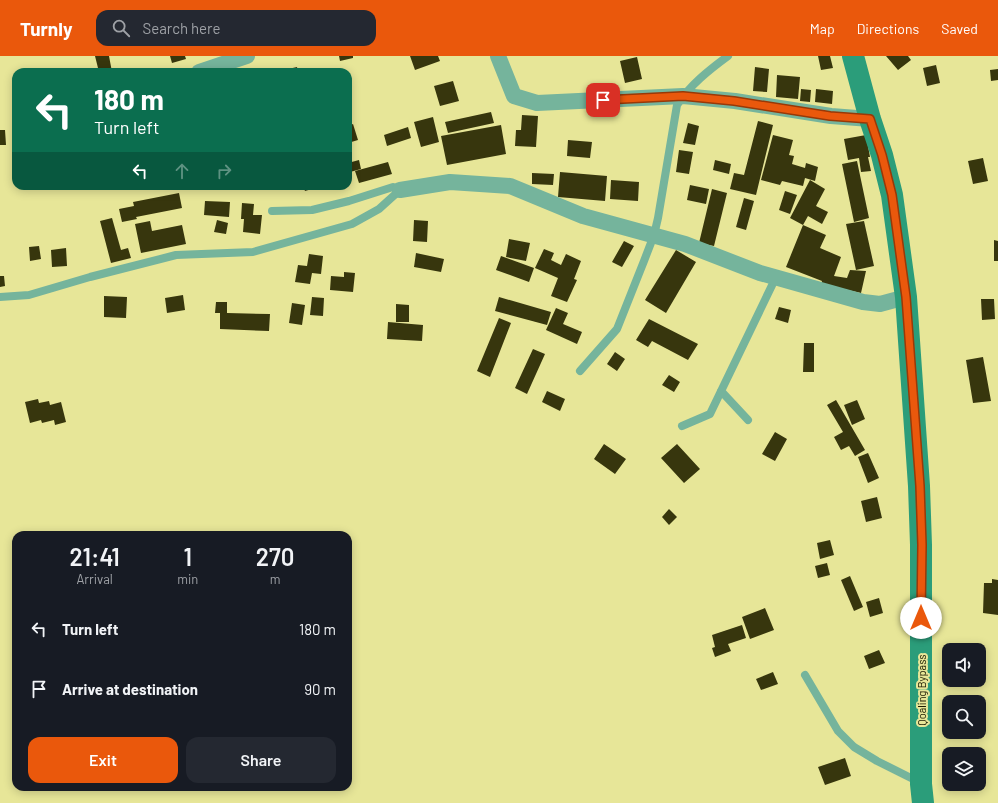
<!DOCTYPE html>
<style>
body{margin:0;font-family:Barlow,sans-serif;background:#242831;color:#f1f3f6;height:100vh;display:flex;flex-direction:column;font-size:15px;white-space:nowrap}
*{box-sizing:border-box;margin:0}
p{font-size:13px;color:#9ea1a6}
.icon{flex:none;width:22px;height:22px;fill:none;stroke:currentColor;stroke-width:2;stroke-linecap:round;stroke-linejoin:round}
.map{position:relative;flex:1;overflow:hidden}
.sheet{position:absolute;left:12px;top:475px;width:340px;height:260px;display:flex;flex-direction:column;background:#171b24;border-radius:12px;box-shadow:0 2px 10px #0003}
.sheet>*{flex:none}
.guide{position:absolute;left:12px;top:12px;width:340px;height:122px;border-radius:12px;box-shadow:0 2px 10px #0003;background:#0b6e4f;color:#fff;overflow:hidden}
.controls{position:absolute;left:942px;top:587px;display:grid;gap:8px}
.controls a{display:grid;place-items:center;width:44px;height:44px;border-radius:8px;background:#171b24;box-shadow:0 2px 10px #0003;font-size:20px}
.pin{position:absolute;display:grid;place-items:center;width:34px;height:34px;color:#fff;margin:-17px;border-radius:8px;box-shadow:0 2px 6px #0006}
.me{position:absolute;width:44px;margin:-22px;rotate:0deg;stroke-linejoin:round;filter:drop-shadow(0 0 3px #0008)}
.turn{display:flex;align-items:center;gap:14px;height:84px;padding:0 16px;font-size:18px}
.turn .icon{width:52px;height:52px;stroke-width:2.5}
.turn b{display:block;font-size:28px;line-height:34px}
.lanes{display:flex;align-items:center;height:38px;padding:0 16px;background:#0003;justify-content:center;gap:20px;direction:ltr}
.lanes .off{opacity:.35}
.eta{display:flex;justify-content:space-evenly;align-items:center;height:68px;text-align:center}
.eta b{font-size:24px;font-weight:600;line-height:28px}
.primary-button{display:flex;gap:8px;margin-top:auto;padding:8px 16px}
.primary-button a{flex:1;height:46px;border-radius:12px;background:#ea580c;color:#fff;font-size:16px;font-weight:600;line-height:46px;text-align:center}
.primary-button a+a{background:#242831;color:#f1f3f6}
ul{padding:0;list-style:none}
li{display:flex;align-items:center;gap:12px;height:60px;padding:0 16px}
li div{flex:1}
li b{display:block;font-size:15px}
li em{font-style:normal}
header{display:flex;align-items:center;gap:24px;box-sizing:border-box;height:56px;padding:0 20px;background:#ea580c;color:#fff}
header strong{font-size:19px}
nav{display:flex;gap:22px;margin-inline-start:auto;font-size:14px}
.search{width:280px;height:36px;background:#242831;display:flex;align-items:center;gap:10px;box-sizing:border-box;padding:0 14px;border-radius:12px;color:#9ea1a6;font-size:15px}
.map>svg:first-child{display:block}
.building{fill:#37360d}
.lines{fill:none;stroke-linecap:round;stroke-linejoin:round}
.lane{stroke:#75b49c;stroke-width:8}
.street{stroke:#75b49c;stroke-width:16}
.secondary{stroke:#2b9d7a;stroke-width:22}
.route-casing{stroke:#983908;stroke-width:10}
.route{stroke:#ea580c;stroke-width:7}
.labels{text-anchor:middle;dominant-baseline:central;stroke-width:4;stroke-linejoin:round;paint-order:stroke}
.street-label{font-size:11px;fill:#1b1900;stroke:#e7e698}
</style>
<header>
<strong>Turnly</strong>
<div class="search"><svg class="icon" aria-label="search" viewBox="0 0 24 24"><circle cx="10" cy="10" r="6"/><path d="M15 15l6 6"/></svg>Search here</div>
<nav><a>Map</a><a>Directions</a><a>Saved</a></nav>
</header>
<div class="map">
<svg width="998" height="747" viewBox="0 0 998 747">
<rect width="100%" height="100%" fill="#e7e698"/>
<path class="building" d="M95,0H109L112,16H99Z
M170,0H185L186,3L172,7Z
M339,0H353V2L340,5Z
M410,0H438L440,5L415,14Z
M818,0H830L833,12L821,14Z
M886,0H908L911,4L898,14Z
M637,1L642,23L625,27L620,5Z
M936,9L940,27L927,30L923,12Z
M297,11L298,16H284V14Z
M755,11L769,13L767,36L753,35Z
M998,13V24L991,25L990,14Z
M777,19L800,21L798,43L776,41Z
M453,25L459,45L440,50L434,30Z
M801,33L811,34L810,46L800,45Z
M816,33L833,35L832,48L815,46Z
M491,56L494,67L448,77L445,66Z
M522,59L538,60L536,91L515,90L516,74H521Z
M433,61L439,86L421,91L414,66Z
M758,65L773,69L756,139L730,133L734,117L744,119Z
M688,67L699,70L695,89L683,87Z
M353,68L358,84L348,87V70Z
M501,69L506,98L447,109L441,80Z
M408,71L411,82L387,90L384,79Z
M0,74H5L6,89H0Z
M773,79L793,84L789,99L794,100L792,108L805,112L806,107L818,111L815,125L805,122L803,130L782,125L780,129L761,124Z
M866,79L870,101H868L871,115L861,116L859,102L848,104L844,83Z
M568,84L592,86L590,102L567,100Z
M679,94L693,96L689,118L676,116Z
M983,102L988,125L973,128L968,105Z
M359,104L361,113L350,116L348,107Z
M715,104L731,108L729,118L713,114Z
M857,105L869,162L854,166L842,108Z
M388,106L392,118L359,127L355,115Z
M560,116L607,120L605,145L558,141Z
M532,117L554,118L553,129L532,128Z
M611,124L639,126L638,145L610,143Z
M810,124L825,133L816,150L828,156L822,168L808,160L803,169L790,162Z
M690,129L709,133L706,148L687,144Z
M303,130H322L305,135Z
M712,133L727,137L714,190L699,187Z
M785,135L797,139L790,158L779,154Z
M179,137L182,152L136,161L137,163L122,166L119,153L134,150L133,146Z
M744,142L754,145L746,174L736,171Z
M205,145L230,146L229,161L204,159Z
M242,147L254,148L253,159H262L260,178L243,176L244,163H241Z
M112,162L121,194L128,192L131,202L111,207L100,165Z
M217,164L228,167L226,178L214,176Z
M414,164L428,165L427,186L413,185Z
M150,165L152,175L182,169L186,188L141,197L135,168Z
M864,165L874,210L856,214L846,168Z
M803,169L826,179L820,192L841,201L834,220L847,222L850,214L866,215L861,237L821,228L822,225L786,211Z
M509,183L530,187L526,205L506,201Z
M994,184L998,185V205H994Z
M624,185L634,190L622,211L612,206Z
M39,190L41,203L30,205L29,191Z
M66,192L67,210L52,211L51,194Z
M544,193L554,197L551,204L561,209L566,198L581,205L574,223L577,224L567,246L551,240L558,222L535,212Z
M676,194L696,206L666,257L645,244Z
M416,197L444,203L441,216L414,211Z
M309,198L323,200L321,218L312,217L310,228L295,226L298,209L307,210Z
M501,200L534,212L529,226L496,214Z
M344,216L355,217L353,236L330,234L331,220L344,221Z
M0,220H4L5,230L0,231Z
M183,239L185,254L167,257L165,242Z
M104,240L127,241L126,262L104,261Z
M312,241L324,242L323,260L310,259Z
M499,241L551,256L547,269L495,255Z
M981,243H994L995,263L982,264Z
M216,246H227V257L270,258L269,275L220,273V257H215Z
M292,247L305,249L302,269L289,267Z
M396,248L409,249V266H396Z
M779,251L791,254L788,267L775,263Z
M556,252L568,257L563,268L582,276L577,288L546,274Z
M499,262L511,267L490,321L477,315Z
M649,263L698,288L688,304L652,285L648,291L636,284Z
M388,266L423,269L422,285L387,283Z
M804,287H814V316H803Z
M533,293L545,298L527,338L515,332Z
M615,296L625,303L617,315L607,308Z
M983,301L991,345L973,347L966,304Z
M669,319L680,326L674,336L662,329Z
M547,335L565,343L560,355L542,346Z
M38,343L39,347L49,345L50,349L61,346L66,366L55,369L54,364L42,367L41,364L30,367L25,346Z
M836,344L865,394L855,400L849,390L841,394L834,381L843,376L827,349Z
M857,344L865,363L852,369L844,349Z
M775,376L787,383L775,405L762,398Z
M604,388L626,403L615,418L594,403Z
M677,388L700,413L684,427L661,402Z
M868,397L879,422L868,427L858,401Z
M877,441L882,462L866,466L861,445Z
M669,453L677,461L669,469L662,461Z
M830,484L834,499L820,503L817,487Z
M827,507L830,519L818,522L815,510Z
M850,520L863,551L854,555L841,524Z
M992,523L998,524V559L983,557L984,527H992Z
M879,542L883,557L870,561L866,546Z
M765,552L774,574L750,583L742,561Z
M742,569L746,582L728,588L731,595L715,601L712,592L715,591L712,579Z
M879,594L885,607L869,613L864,600Z
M773,616L778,628L761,634L756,623Z
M845,702L851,720L825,729L818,711Z"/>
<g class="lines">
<path class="lane" d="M0,241L29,239L90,221L176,199L253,196L352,168L379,153L400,134L393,131L349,145L312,154L272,155
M580,315L617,273L644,205L654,179L658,162L677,49C690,29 709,14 728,0
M721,335L748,364
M682,370L710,358L776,221
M805,619L838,675L854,691L877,705L919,726"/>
<path class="street" d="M498,0L514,40L537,47L683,40L735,45L831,60L870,63
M199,16L247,0
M400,134L450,126L510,130L583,160L685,188L760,217L863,246L880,248L906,241"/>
<path class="secondary" d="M853,0L870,63L882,99L892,139L906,241L919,430L921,489V728L923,747"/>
</g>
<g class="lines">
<g class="route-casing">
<path id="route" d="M603,44L683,40L734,45L830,60L870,63L882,99L892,139L906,241L920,430L922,489L921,562"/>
</g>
<use href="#route" class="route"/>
</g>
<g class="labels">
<g class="street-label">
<text transform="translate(921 634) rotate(-90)">Qoaling Bypass</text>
</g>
</g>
</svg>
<div class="controls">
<a><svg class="icon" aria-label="sound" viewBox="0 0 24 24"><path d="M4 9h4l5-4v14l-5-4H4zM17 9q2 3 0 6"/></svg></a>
<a><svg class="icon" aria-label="search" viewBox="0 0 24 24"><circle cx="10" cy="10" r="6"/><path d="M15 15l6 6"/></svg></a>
<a><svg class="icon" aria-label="layers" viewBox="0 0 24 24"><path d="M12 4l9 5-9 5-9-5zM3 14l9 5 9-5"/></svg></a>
</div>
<div class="pin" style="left:603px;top:44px;background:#d93025"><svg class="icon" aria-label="arrive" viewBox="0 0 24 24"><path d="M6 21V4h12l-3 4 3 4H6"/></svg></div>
<svg class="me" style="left:921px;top:562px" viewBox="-20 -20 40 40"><circle r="19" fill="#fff"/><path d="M0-13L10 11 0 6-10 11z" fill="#ea580c"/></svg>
<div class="guide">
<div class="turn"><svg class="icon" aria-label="left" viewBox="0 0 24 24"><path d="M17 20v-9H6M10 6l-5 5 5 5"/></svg><div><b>180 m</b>Turn left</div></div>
<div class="lanes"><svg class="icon" aria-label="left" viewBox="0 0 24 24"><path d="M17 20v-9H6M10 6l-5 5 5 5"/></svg><svg class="icon off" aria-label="ahead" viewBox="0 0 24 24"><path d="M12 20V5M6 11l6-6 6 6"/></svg><svg class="icon off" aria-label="right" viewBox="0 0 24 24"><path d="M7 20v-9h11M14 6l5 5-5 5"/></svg></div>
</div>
<section class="sheet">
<div class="eta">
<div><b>21:41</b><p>Arrival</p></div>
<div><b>1</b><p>min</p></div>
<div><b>270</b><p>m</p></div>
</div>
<ul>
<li><svg class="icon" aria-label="left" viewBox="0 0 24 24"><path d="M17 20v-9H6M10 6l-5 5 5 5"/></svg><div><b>Turn left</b></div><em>180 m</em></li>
<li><svg class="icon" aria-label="arrive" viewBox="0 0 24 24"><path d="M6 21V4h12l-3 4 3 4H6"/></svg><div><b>Arrive at destination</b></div><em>90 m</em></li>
</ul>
<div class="primary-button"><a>Exit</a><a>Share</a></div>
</section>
</div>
